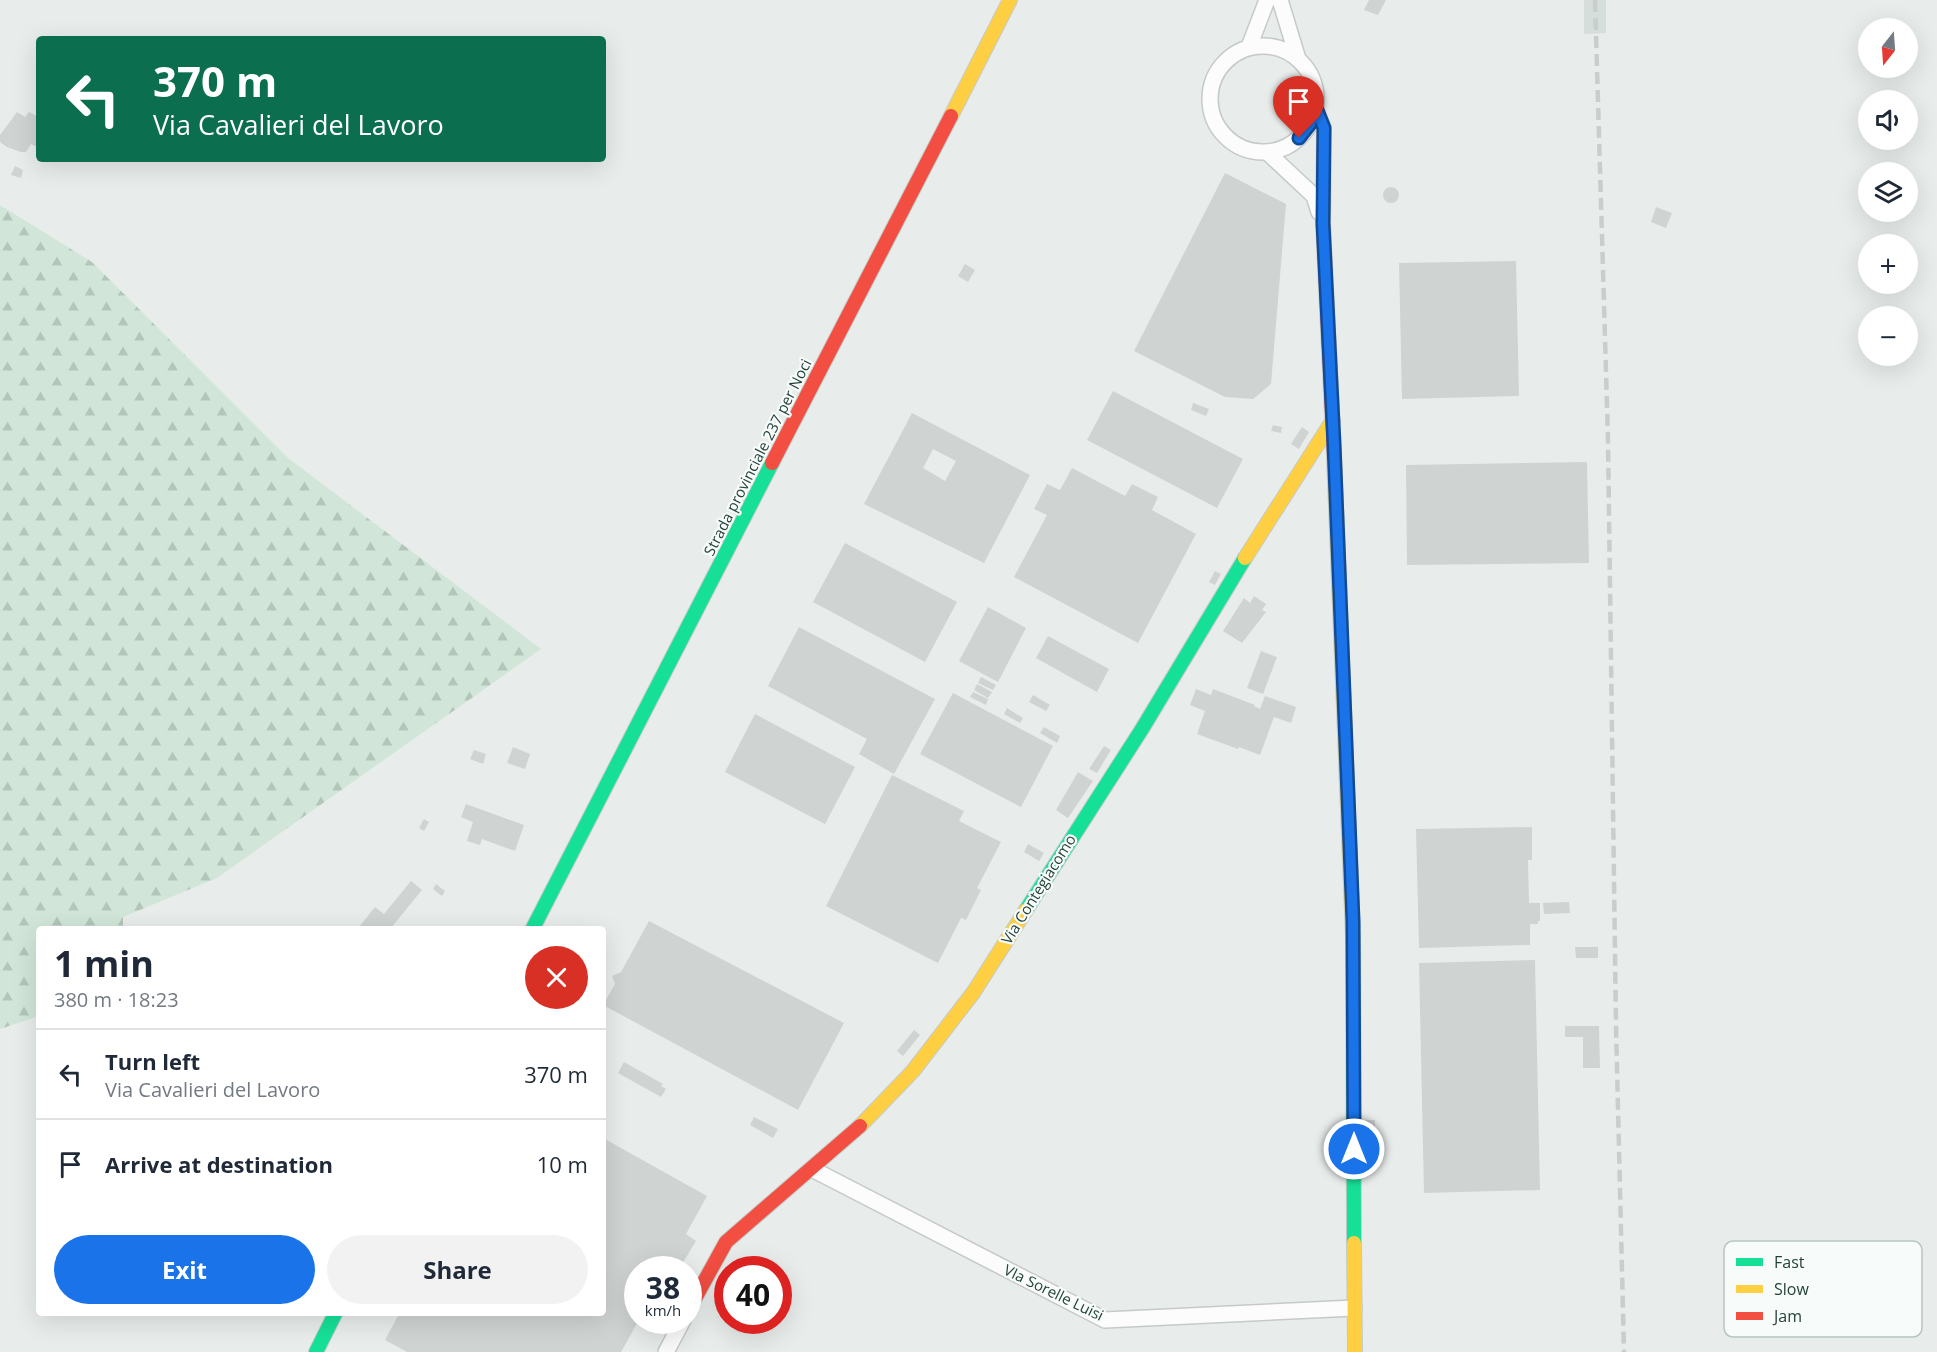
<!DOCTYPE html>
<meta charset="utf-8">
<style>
body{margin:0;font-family:"Open Sans",sans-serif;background:#f2f2f3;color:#1f2937;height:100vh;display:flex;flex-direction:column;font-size:22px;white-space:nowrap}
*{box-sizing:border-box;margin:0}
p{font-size:20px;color:#747a83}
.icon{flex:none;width:33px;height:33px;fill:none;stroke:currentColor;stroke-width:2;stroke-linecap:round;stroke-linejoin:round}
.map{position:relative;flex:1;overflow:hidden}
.details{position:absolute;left:36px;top:926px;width:570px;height:390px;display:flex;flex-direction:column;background:#fff;border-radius:6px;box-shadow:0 6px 24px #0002}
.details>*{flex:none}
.guide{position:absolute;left:36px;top:36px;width:570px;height:126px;border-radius:6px;box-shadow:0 6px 24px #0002;background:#0b6e4f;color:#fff;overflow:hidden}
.needle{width:39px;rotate:197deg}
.controls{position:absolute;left:1858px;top:18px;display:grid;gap:12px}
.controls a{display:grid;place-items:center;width:60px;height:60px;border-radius:50%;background:#fff;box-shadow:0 6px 24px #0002;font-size:30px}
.speed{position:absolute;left:624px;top:1256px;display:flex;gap:12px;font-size:30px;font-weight:700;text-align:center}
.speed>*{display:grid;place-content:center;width:78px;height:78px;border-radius:50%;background:#fff;box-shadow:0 6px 24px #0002;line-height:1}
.speed small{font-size:15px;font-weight:400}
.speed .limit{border:9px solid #d22;background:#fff;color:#111}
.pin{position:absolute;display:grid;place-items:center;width:51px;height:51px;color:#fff;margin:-62px -26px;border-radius:50% 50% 50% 0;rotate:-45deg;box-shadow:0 0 6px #0007}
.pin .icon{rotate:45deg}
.me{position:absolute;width:66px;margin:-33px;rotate:0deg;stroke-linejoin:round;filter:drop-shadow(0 0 4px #0008)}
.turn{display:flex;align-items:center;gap:21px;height:126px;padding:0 18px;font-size:27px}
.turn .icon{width:78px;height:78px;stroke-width:2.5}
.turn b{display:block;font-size:42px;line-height:51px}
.round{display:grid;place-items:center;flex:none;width:63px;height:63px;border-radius:32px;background:#f2f2f3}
.overview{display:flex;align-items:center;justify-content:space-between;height:102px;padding:0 18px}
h1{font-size:36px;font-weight:700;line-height:45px}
.button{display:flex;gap:12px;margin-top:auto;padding:12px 18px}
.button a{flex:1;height:69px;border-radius:36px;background:#1a73e8;color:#fff;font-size:24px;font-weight:700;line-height:69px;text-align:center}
.button a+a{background:#f2f2f3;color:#1f2937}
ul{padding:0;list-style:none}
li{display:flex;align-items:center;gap:18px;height:90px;padding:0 18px;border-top:2px solid #e0e1e3}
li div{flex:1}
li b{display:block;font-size:22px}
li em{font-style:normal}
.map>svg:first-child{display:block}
.built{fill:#d6dedb}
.forest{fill:url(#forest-firs)}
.building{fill:#cfd4d2;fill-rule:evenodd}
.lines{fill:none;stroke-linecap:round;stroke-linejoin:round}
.street-casing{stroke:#c5cac8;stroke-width:18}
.fast-casing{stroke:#c3cbc8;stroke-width:16}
.slow-casing{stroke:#c3cbc8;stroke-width:16}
.jam-casing{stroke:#c3cbc8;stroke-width:16}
.street{stroke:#fcfcfc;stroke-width:15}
.fast{stroke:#16e098;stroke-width:14}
.slow{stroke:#ffcf43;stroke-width:14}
.jam{stroke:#f24e42;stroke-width:14}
.rail{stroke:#c9cdcc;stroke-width:4.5;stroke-dasharray:12 6;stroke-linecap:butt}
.route-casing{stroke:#114b97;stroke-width:15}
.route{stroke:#1a73e8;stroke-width:10}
.labels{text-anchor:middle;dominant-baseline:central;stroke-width:4.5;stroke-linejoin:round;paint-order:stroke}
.street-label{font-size:15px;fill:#24423a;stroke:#f7fbf9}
.key{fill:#f7fbf9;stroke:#b8c4c0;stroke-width:1.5}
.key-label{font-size:16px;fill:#24423a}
</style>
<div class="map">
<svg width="1937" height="1352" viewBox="0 0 1937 1352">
<defs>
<pattern id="forest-firs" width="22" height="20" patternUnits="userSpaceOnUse" patternTransform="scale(1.5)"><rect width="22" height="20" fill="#d1e6d8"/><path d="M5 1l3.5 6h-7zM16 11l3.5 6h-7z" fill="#b3c6ba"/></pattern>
</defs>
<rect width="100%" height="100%" fill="#e8edeb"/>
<path class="built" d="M1584,0H1606V33L1584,34Z"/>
<path class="forest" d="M0,205L92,262L288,458L541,649L217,878L123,917V928H39V1016L0,1029Z"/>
<path class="building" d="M1369,0H1386L1378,15L1364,10Z
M17,112L25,117L29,112L39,117V148L31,144L26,152H21L7,147L0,142V135Z
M15,166L23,170L21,178L11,175Z
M1225,173L1286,204L1271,384L1253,399L1225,397L1134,351Z
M1383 195a8 8 0 1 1 16 0a8 8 0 1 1-16 0Z
M1656,207L1672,213L1666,228L1651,222Z
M1516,261L1519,396L1402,399L1399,263Z
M965,264L975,270L968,282L958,276Z
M1113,391L1243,459L1217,508L1087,440Z
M1193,403L1209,409L1206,416L1191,410Z
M912,413L1030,475L984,563L864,504ZM933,449L956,461L945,481L923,468Z
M1273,425L1282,427L1281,433L1271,431Z
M1302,427L1309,432L1299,449L1291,444Z
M1587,462L1589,563L1407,565L1406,465Z
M1072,468L1125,496L1132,484L1158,497L1152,510L1196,534L1138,643L1014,577L1047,515L1034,509L1047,484L1060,490Z
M845,543L957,602L925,662L813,602Z
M1215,571L1221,574L1215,585L1209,582Z
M1254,596L1266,604L1262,610L1266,612L1242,643L1223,631L1244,598L1250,603Z
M988,607L1026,628L998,682L959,661Z
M799,627L935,699L894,774L859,754L867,739L768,686Z
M1048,636L1109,669L1097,692L1036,658Z
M1261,651L1277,657L1263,694L1247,688Z
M981,677L996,685L993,690L978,683Z
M977,684L992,692L988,698L974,690Z
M1196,689L1211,695L1213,689L1255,705L1254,706L1260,709L1265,696L1296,707L1291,723L1274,717L1260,755L1239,747L1238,749L1197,734L1205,711L1190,705Z
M973,692L988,699L986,705L970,697Z
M953,693L1053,746L1021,807L920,754Z
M1033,695L1050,705L1046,711L1029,702Z
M1007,708L1023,718L1020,723L1004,714Z
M755,714L855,767L825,824L725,772Z
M1044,727L1060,736L1057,743L1040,733Z
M1104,746L1111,750L1097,773L1089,769Z
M513,747L530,754L525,769L507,763Z
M474,750L486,754L483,764L470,759Z
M1078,772L1093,781L1068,818L1056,810Z
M892,775L964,811L959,821L1001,842L977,888L981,890L966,920L961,918L938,963L826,906Z
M466,804L524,825L515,851L482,839L480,845L467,841L473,822L461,817Z
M424,819L429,822L424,831L419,828Z
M1532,827V860H1528L1529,903H1540V921H1538V924H1530V945L1419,948L1416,829Z
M1028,844L1044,853L1039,861L1024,852Z
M411,881L422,890L391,928L359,927L375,907L384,914Z
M436,884L445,891L442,896L433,889Z
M1569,902L1570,913L1544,914L1543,903Z
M649,921L844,1023L798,1110L603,1005L615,984L612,976L621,972Z
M1575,947H1598V958H1576Z
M1535,960L1540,1190L1424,1193L1419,963Z
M1565,1026H1599L1600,1068H1583V1037H1565Z
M914,1030L920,1035L903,1056L897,1051Z
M624,1062L663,1084L661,1086L666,1089L661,1097L618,1073Z
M754,1117L778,1129L773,1138L750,1125Z
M1363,1120H1375V1128H1363Z
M603,1138L707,1196L686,1234L696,1241L679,1269H638L639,1320L621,1352H407L385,1340L400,1312H603Z"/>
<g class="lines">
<g class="street-casing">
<path id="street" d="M1280,0L1298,59
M1210 99a53 53 0 1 1 106 0a53 53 0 1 1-106 0Z
M1249,47L1267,0
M1267,152L1314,196L1319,212
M812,1169L1105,1320L1354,1308
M666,1352L683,1320"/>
</g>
<g class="fast-casing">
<path id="fast" d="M1026,910L1142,729L1245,558
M533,928L772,463
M1353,937L1354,1243
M316,1352L336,1312"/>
</g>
<g class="slow-casing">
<path id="slow" d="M951,116L1010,0
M1334,456L1353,937
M1245,558L1333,420
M860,1126L913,1071L973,993L1026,910
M1354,1243L1355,1352"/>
</g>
<g class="jam-casing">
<path id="jam" d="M1316,108L1324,128L1323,223L1334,456
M772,463L951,116
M688,1311L726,1242L860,1126"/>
</g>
<use href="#street" class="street"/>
<use href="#fast" class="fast"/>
<use href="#slow" class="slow"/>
<use href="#jam" class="jam"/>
<path class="rail" d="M1595,0L1608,439L1616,1026L1624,1352"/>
</g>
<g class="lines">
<g class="route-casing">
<path id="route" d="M1299,138L1310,124L1316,108L1324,128L1323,223L1334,444L1353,921L1354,1149"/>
</g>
<use href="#route" class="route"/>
</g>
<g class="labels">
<g class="street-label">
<text transform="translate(757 457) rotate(-63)">Strada provinciale 237 per Noci</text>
<text transform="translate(1038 889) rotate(-58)">Via Contegiacomo</text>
<text transform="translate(1054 1292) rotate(26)">VIa Sorelle Luisi</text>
</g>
</g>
<rect x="1724" y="1241" width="198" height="96" rx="9" class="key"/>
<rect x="1736" y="1258" width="27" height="8" fill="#16e098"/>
<rect x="1736" y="1285" width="27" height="8" fill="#ffcf43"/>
<rect x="1736" y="1312" width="27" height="8" fill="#f24e42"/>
<g class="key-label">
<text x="1774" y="1268">Fast</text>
<text x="1774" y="1295">Slow</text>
<text x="1774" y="1322">Jam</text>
</g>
</svg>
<div class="controls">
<a><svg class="needle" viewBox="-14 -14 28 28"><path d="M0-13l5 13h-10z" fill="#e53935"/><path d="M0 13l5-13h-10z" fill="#747a83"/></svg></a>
<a><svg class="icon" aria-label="sound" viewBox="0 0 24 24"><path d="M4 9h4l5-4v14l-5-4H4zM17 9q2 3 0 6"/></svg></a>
<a><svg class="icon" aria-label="layers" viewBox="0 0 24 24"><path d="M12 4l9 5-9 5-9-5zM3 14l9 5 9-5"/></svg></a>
<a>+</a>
<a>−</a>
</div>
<div class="speed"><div>38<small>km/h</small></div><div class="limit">40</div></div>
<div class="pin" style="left:1299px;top:138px;background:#d93025"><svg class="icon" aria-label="arrive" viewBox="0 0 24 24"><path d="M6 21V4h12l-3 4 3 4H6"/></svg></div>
<svg class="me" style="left:1354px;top:1149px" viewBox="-20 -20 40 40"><circle r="17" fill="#1a73e8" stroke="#fff" stroke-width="3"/><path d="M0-11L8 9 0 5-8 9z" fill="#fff"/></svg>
<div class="guide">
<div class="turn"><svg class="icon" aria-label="left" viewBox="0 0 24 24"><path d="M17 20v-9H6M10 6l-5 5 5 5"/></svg><div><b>370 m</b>Via Cavalieri del Lavoro</div></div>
</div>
<section class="details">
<div class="overview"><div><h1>1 min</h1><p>380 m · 18:23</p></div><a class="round" style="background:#d93025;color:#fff"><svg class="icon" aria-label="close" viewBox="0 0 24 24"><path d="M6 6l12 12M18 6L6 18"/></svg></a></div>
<ul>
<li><svg class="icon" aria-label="left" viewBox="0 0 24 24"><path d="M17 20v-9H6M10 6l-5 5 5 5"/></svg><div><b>Turn left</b><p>Via Cavalieri del Lavoro</p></div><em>370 m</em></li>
<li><svg class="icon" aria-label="arrive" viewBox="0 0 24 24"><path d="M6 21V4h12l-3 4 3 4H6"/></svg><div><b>Arrive at destination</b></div><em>10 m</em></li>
</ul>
<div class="button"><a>Exit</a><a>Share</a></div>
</section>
</div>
